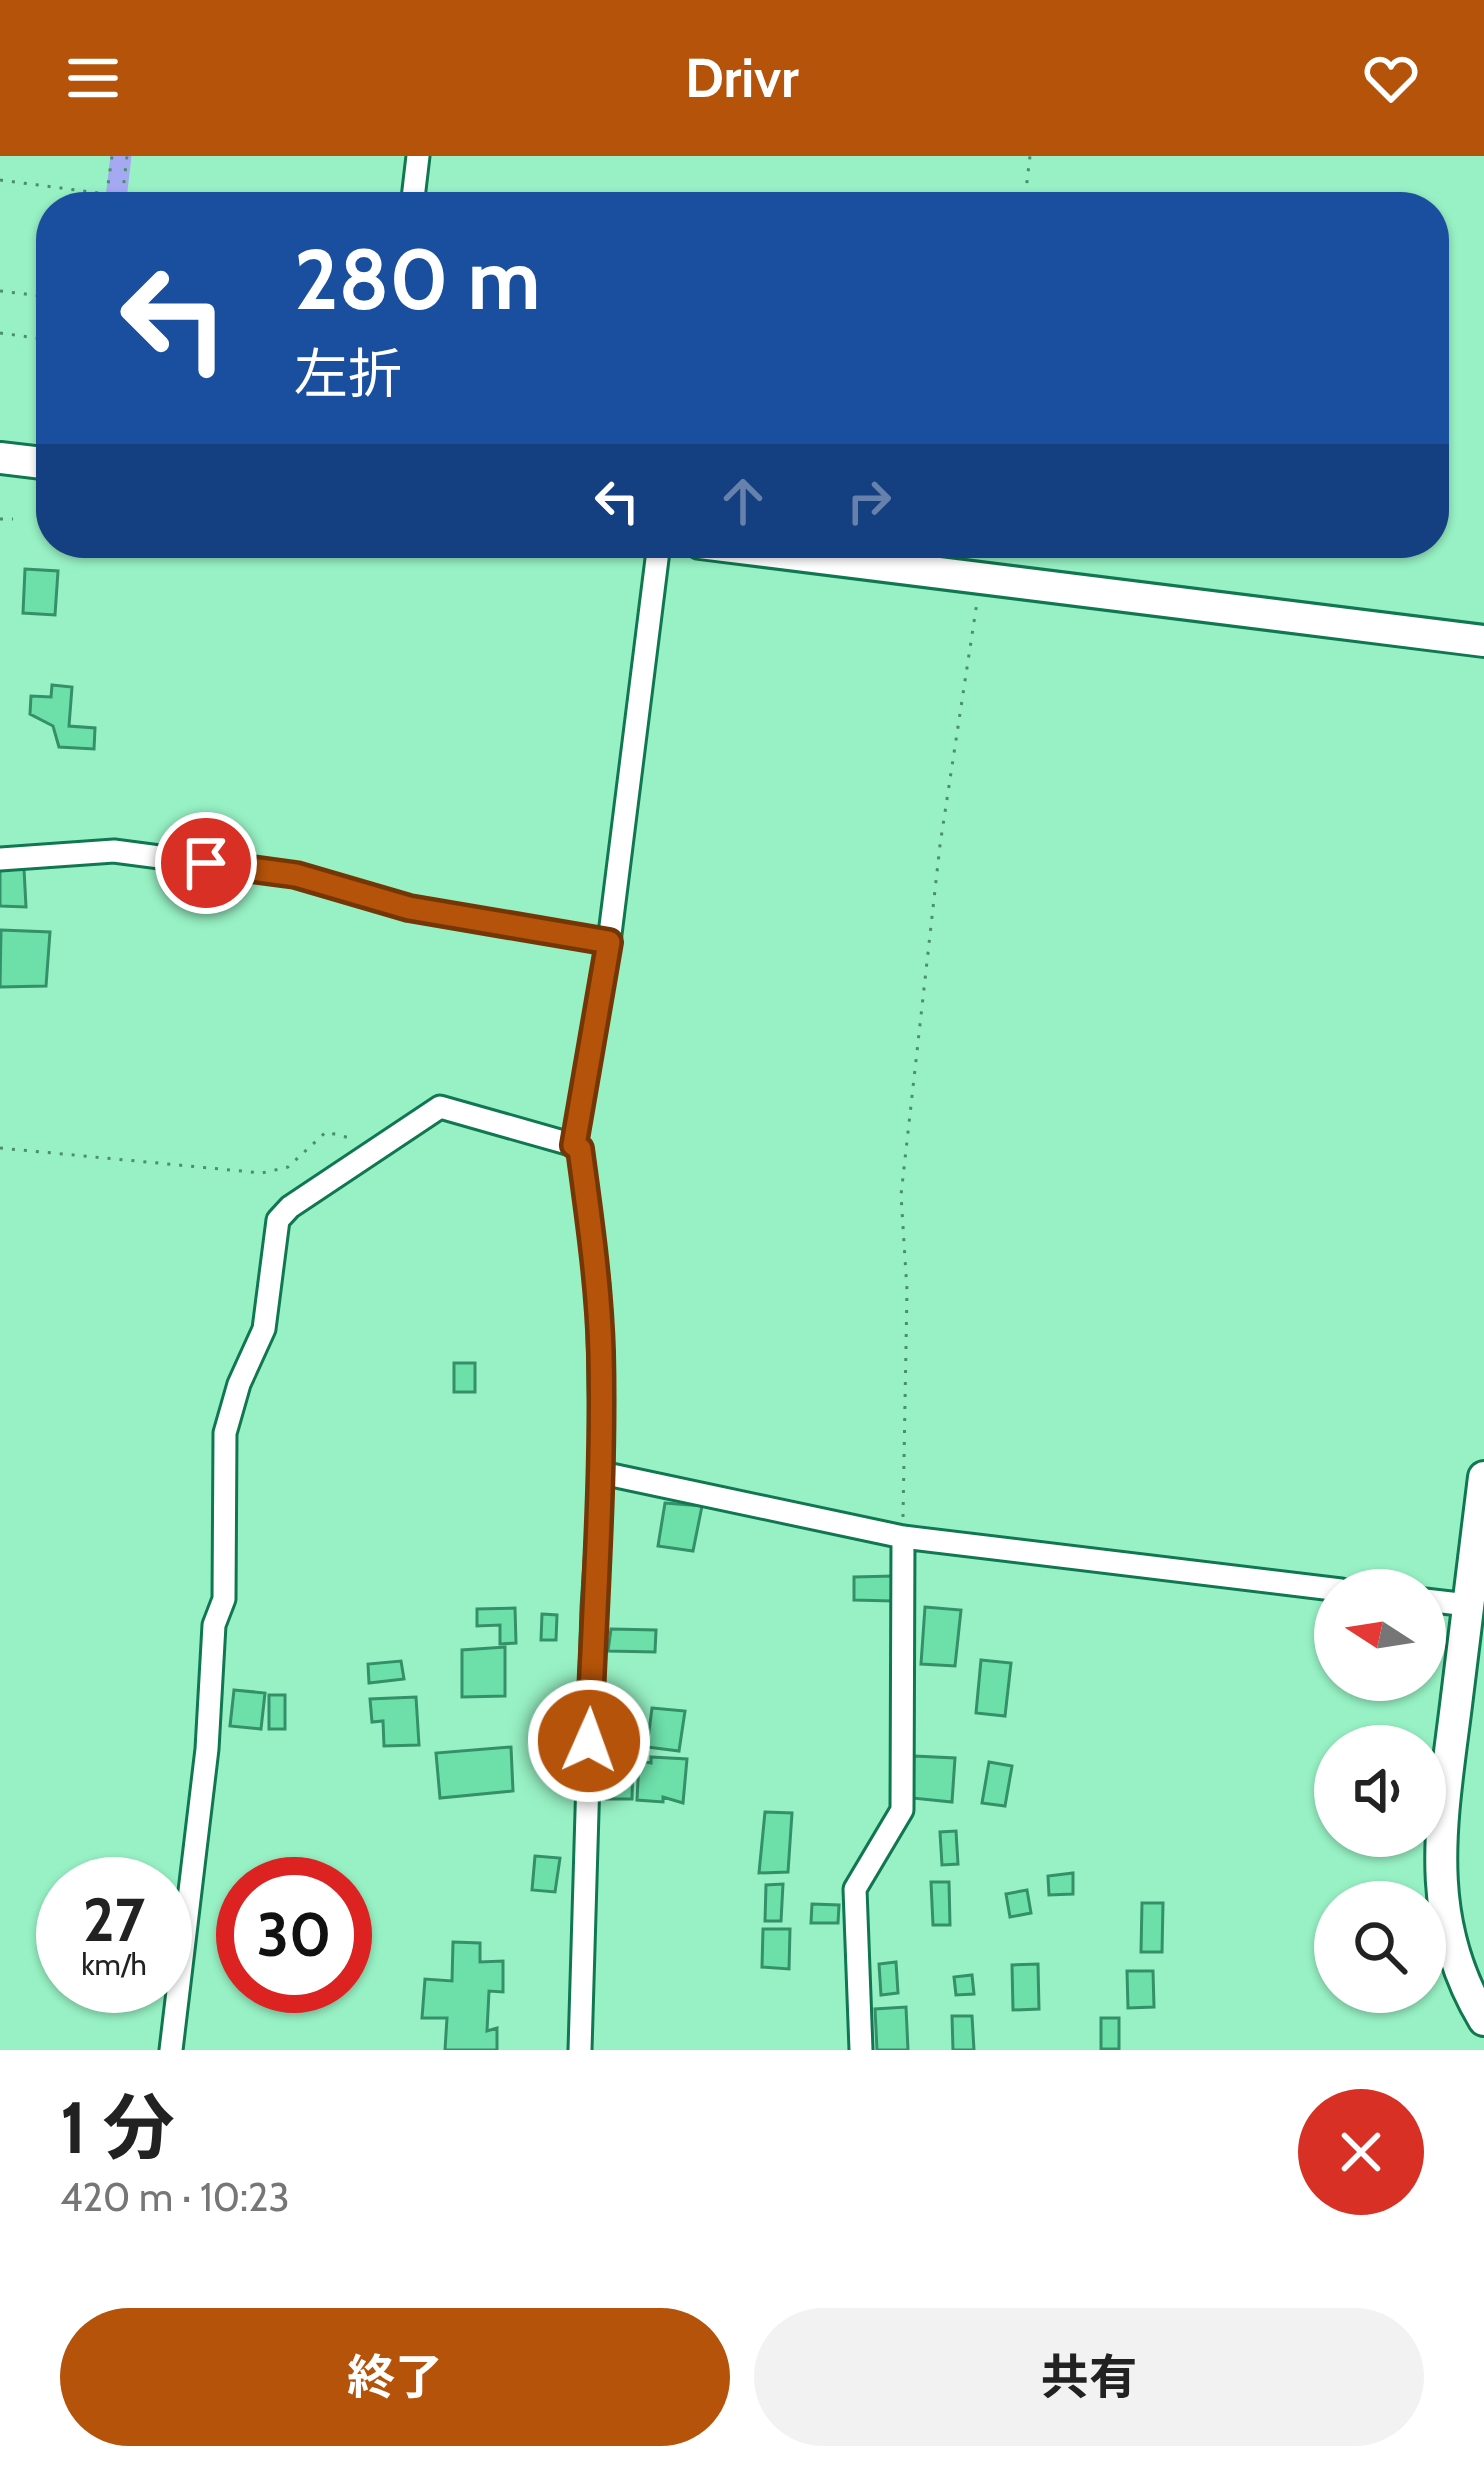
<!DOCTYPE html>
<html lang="ja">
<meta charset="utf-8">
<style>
body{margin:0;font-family:Cabin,"Noto Sans JP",sans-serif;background:#f2f2f2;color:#222;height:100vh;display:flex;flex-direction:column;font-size:45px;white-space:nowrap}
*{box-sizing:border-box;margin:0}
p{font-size:39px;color:#767676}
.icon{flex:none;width:66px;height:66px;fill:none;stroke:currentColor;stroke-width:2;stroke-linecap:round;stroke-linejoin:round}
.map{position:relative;height:1894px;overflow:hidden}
.details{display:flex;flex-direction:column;background:#fff;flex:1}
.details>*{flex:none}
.banner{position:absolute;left:36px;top:36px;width:1413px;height:366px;border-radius:48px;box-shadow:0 3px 9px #0004;background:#1a4fa0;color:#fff;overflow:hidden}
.needle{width:78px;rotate:282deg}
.fabs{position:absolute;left:1314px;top:1413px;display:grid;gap:24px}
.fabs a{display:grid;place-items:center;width:132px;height:132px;border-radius:50%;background:#fff;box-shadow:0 3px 9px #0004;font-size:60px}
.speed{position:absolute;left:36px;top:1701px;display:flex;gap:24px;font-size:60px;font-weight:700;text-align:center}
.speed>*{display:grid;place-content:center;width:156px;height:156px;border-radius:50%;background:#fff;box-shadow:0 3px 9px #0004;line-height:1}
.speed small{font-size:30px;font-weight:400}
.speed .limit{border:18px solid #d22;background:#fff;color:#111}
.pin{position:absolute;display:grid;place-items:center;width:102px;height:102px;color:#fff;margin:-51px;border:6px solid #fff;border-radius:50%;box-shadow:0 3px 12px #0007}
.me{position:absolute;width:132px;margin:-66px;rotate:2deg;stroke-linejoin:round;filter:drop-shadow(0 0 9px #0008)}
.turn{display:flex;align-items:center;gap:42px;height:252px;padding:0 60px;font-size:54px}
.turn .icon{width:156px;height:156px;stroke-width:2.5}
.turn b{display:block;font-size:84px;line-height:102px}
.lanes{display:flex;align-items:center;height:114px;padding:0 60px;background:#0003;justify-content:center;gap:60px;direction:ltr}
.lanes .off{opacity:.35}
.round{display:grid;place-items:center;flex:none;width:126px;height:126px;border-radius:63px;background:#f2f2f2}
.summary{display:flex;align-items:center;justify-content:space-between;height:204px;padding:0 60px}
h1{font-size:72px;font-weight:700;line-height:90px}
.primary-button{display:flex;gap:24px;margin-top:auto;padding:24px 60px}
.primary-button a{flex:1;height:138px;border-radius:72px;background:#b45309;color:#fff;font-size:48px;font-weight:700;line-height:138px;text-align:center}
.primary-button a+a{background:#f2f2f2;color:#222}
header{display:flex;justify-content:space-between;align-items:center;height:156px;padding:0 60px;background:#b45309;color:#fff;font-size:54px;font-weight:700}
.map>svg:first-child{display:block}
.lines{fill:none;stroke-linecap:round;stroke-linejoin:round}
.canal{stroke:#a5a9f2;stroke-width:21}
.building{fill:#6de0aa;stroke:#349068;stroke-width:3}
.street-casing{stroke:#107751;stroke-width:27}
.secondary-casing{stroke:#107751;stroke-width:36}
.path{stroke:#4d8d6e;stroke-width:3;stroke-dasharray:3 9;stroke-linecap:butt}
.street{stroke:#fff;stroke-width:21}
.secondary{stroke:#fff;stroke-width:30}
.route-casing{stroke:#753606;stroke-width:30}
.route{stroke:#b45309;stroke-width:21}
</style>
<header><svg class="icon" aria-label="menu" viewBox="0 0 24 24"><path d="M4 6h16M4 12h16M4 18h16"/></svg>Drivr<svg class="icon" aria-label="heart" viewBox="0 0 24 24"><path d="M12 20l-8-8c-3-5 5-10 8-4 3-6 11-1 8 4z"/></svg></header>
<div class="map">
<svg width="1484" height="1894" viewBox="0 0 1484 1894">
<rect width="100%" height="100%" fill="#97f1c4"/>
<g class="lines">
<path class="canal" d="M115,51L121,0"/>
</g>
<path class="building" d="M25,413L58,415L55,459L23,457Z
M52,529L72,531L69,570L95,572L94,593L59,591L53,570L30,558L31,540L51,541Z
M0,711L24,713L26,751L0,750Z
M1,774L50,776L46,830L0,831Z
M454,1207H475V1236H454Z
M665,1347L702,1350L693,1395L658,1390Z
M893,1420L892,1445L854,1444V1421Z
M925,1451L961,1454L955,1510L921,1508Z
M515,1452L516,1487L500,1488V1469L477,1470V1453Z
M542,1458L557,1459L556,1484H541Z
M611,1473L656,1474L655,1496L608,1495Z
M505,1491V1540L462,1541V1494Z
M981,1504L1011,1507L1005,1560L976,1557Z
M401,1505L404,1523L369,1527L368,1508Z
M234,1534L265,1537L261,1573L230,1570Z
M269,1539H285V1573H269Z
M416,1541L419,1589L384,1590L383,1565L372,1566L370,1543Z
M652,1552L685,1555L679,1595L647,1591Z
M609,1590L639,1592V1605L608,1604Z
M511,1591L513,1635L440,1642L436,1597Z
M914,1600L955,1602L952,1646L912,1642Z
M651,1601L687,1603L683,1647L663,1641V1646L637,1644L639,1605L651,1607Z
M599,1603L633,1604L632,1643H606V1629H598Z
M989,1606L1012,1610L1005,1650L982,1647Z
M765,1656L792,1657L788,1716L759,1717Z
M956,1675L958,1708L942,1709L940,1676Z
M535,1700L560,1702L555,1736L532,1734Z
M1073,1717V1738L1049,1739L1048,1720Z
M931,1726H949L950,1769H933Z
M783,1728L781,1765H765L766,1729Z
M1027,1734L1031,1757L1010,1761L1006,1738Z
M1142,1747H1163L1162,1796H1141Z
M812,1748L839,1749L838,1767H811Z
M763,1773H790L789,1813L762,1811Z
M453,1786L480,1787V1806L503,1805V1836L489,1835L487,1875L497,1872V1894H445L447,1862H422L425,1823L452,1825Z
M896,1806L898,1837L881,1839L879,1808Z
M1038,1808L1039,1853L1013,1854L1012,1809Z
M1127,1815H1153L1154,1851L1128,1852Z
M972,1819L974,1838L956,1839L954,1821Z
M906,1851L908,1894H877L875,1853Z
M952,1860H972L974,1894H953Z
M1101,1862H1119V1893H1101Z"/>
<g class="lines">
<g class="street-casing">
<path id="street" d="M412,51L418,0
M0,703L114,695L296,719L409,752L609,786
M602,1317L903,1381L1341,1434
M1425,1444L1468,1449
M171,1894L207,1593L214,1469L224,1443L225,1277L239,1228L264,1173L278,1064L290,1051L440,951L574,989
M580,1894L593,1452L602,1317L598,1130L581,993L574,989L609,786L659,387
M861,1894L855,1733L902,1654L903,1381"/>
</g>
<g class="secondary-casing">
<path id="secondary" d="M0,302L51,308
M700,387L1484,485
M1484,1321C1475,1395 1466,1468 1457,1541C1443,1658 1420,1758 1484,1864"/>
</g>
<path class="path" d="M0,24L106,38
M105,51L112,0
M121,51L127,0
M1024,51L1030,0
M0,135L51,141
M0,177L51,184
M0,363H13
M0,992L262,1017L288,1011L326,976L354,983
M903,1361L907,1134L901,1039L940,689L977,446"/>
<use href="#street" class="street"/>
<use href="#secondary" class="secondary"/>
</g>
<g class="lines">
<g class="route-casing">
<path id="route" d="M206,707L296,719L409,752L609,786L574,989L580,993C589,1060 599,1128 601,1196C604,1325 594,1455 589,1585"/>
</g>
<use href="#route" class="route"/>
</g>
</svg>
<div class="fabs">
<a><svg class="needle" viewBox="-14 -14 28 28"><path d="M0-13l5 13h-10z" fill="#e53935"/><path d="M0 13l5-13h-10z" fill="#767676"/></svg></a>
<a><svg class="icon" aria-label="sound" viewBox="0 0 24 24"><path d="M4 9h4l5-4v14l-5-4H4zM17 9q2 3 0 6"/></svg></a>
<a><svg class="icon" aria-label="search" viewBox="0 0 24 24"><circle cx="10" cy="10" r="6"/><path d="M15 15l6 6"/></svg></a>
</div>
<div class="speed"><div>27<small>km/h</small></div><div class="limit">30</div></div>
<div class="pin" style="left:206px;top:707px;background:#d93025"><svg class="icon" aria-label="arrive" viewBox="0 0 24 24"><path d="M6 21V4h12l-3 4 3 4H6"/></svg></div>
<svg class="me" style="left:589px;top:1585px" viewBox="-20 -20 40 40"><circle r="17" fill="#b45309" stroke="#fff" stroke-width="3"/><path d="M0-11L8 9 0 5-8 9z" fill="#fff"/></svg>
<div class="banner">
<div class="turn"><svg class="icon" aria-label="left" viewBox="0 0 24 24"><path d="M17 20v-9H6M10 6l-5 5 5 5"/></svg><div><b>280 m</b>左折</div></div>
<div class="lanes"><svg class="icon" aria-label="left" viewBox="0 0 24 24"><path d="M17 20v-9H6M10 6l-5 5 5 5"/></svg><svg class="icon off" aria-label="ahead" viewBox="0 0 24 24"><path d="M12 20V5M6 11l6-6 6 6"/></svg><svg class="icon off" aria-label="right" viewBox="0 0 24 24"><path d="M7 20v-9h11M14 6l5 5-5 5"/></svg></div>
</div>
</div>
<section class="details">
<div class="summary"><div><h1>1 分</h1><p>420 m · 10:23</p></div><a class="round" style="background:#d93025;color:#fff"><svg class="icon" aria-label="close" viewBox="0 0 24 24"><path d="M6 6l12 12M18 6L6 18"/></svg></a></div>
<div class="primary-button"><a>終了</a><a>共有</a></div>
</section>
